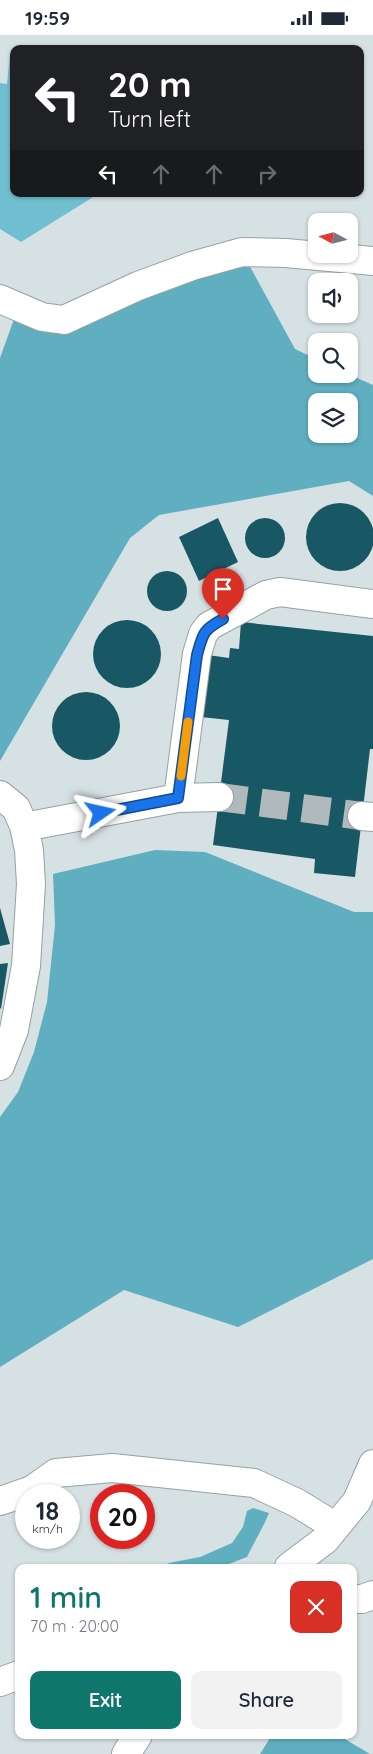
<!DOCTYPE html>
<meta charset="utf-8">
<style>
body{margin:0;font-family:Quicksand,sans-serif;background:#f2f2f3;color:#1f2937;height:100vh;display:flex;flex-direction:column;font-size:19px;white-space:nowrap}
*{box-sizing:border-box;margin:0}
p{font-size:16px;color:#747a83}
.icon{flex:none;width:28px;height:28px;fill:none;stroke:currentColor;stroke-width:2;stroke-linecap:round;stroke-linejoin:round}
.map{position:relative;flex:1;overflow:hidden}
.drawer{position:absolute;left:15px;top:1529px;width:342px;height:175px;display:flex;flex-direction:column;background:#fff;border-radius:10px;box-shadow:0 1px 4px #0004}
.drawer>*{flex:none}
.banner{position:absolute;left:10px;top:10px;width:354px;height:152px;border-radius:10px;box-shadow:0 1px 4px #0004;background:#202124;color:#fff;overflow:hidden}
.needle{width:32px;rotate:277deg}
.fabs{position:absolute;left:308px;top:178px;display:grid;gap:10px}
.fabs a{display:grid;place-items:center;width:50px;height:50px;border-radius:10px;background:#fff;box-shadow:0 1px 4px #0004;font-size:25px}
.speed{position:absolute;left:15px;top:1449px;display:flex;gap:10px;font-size:25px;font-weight:700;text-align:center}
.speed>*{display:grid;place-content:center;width:65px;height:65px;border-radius:50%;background:#fff;box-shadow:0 1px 4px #0004;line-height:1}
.speed small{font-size:12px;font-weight:400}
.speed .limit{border:8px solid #d22;background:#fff;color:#111}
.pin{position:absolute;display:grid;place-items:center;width:42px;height:42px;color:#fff;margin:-51px -21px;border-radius:50% 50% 50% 0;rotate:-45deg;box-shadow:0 0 5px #0007}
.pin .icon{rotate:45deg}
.me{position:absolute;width:55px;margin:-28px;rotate:79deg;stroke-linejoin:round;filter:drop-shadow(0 0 4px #0008)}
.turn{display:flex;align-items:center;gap:18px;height:105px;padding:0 15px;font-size:22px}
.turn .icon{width:65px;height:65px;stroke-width:2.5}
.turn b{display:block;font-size:35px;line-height:42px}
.lanes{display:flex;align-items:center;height:48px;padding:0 15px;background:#0003;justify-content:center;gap:25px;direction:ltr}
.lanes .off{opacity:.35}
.round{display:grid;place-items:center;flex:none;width:52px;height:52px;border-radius:10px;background:#f2f2f3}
.headline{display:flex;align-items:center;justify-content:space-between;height:85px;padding:0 15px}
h1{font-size:30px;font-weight:600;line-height:38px;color:#0f766e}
.cta{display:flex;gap:10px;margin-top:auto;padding:10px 15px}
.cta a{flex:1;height:58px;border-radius:10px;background:#0f766e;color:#fff;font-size:20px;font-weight:600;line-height:58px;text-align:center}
.cta a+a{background:#f2f2f3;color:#1f2937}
.status{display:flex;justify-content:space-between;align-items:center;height:35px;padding:0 25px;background:#fff;direction:ltr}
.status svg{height:14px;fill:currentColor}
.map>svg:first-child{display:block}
.forest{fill:#5fafc0;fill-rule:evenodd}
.water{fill:#70bfd0}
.building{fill:#185865}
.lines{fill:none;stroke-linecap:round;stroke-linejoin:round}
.minor-tunnel{stroke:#b0b9bc;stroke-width:28;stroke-dasharray:28 14;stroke-linecap:butt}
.minor-casing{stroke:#97a1a3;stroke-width:30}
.minor{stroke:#fff;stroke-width:28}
.route-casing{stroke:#114b97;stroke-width:12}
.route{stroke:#1a73e8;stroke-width:9}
.slow{stroke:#f59e0b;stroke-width:9}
</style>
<div class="status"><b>19:59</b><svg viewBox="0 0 49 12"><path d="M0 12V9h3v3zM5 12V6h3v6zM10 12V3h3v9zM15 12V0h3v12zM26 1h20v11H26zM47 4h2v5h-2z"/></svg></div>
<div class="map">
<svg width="373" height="1719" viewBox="0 0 373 1719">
<rect width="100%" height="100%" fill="#d6e1e4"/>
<path class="forest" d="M242,217L295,314L316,324V339H348L373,350V461L349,446L159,480L130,503L0,726V323L18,273L64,285ZM316,366H349V399H316Z
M155,815L205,817L354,877H373V1224L238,1292L124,1255L0,1332V1082L18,1057L34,1017L47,967L55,890L53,839Z
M253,1473L269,1478C263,1493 254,1507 247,1522L221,1532H162L169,1528L200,1522L232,1508L243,1492L247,1476Z
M272,1700H338L370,1719H260Z"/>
<path class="water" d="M14,19V159H98L21,207L0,194V48L7,49L10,20Z"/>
<path class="building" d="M306 502a34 34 0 1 1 68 0a34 34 0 1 1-68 0Z
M245 503a20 20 0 1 1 40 0a20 20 0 1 1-40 0Z
M218,483L238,527L199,546L179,502Z
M147 556a20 20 0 1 1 40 0a20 20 0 1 1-40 0Z
M93 619a34 34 0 1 1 68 0a34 34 0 1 1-68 0Z
M241,587L373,601V714H370L355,842L314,838L315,824L213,810L229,685L201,682L208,620L229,623L230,613L239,614Z
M52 691a34 34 0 1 1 68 0a34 34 0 1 1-68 0Z
M0,873L10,909L0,911Z
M8,928L1,974L0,973V929Z"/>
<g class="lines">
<path class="minor-tunnel" d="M219,762L362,781"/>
<g class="minor-casing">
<path id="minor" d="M0,264L42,282L64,285L138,251L192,231L242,217L286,218L373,226
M0,760L16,773L24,791L29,815L31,849L26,931L14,995L0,1031
M178,763L197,619L203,599L209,591L266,560L280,557L373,569
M362,781L373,782
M24,792L178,763L219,762
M0,1466L32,1455L56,1438L112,1433L254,1448L297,1468L336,1492
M289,1532L325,1505L357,1466L373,1429
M354,1564H362L373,1560
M0,1647L19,1640
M126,1719L138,1700"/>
</g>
<use href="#minor" class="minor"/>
</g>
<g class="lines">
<g class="route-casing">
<path id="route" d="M101,778L178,763L197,620C203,598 203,595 223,584"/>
</g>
<use href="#route" class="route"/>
<path class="slow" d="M181,741L188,687"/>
</g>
</svg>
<div class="fabs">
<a><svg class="needle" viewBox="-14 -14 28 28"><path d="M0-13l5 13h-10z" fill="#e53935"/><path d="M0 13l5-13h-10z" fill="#747a83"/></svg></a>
<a><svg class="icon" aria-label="sound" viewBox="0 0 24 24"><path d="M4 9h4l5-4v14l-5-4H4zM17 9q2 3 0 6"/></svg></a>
<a><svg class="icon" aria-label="search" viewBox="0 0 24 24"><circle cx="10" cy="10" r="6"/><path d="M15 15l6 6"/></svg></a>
<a><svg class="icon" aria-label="layers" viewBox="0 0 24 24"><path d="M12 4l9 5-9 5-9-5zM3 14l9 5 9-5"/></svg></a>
</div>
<div class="speed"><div>18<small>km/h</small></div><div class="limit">20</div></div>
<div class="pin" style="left:223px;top:584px;background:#d93025"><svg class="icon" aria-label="arrive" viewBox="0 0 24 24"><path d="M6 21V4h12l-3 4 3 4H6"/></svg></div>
<svg class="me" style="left:101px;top:778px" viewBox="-20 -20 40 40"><path d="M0-17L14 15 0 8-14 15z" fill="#1a73e8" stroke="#fff" stroke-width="4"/></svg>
<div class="banner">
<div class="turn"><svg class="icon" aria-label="left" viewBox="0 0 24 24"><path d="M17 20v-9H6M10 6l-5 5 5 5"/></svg><div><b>20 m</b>Turn left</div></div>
<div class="lanes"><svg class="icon" aria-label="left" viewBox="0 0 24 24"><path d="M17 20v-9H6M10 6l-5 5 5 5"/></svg><svg class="icon off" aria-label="ahead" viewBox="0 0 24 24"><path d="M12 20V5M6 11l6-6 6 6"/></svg><svg class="icon off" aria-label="ahead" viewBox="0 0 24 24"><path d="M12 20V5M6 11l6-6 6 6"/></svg><svg class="icon off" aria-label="right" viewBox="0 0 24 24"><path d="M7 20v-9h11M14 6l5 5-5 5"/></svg></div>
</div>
<section class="drawer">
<div class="headline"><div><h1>1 min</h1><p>70 m · 20:00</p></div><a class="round" style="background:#d93025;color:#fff"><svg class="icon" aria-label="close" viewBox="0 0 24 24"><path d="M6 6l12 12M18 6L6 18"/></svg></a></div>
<div class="cta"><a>Exit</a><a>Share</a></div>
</section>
</div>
